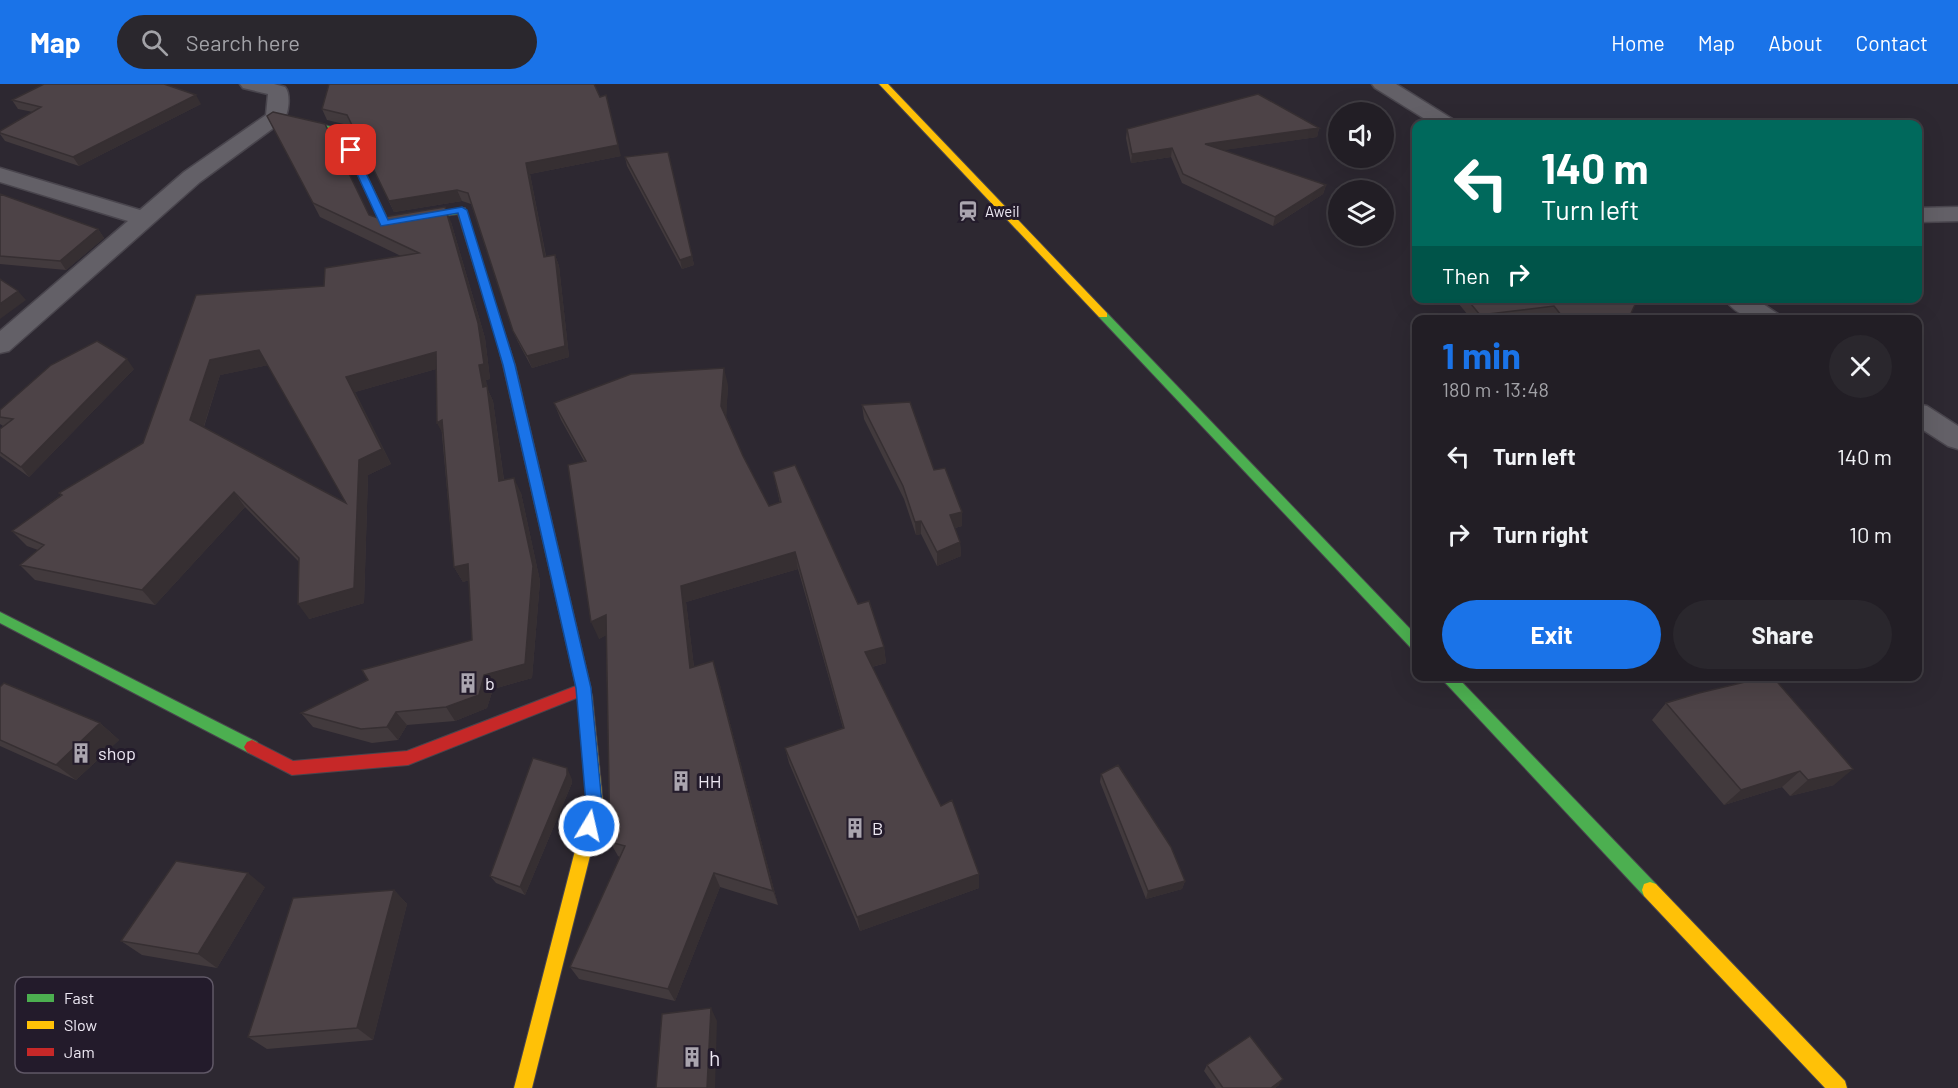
<!DOCTYPE html>
<meta charset="utf-8">
<style>
body{margin:0;font-family:Barlow,sans-serif;background:#2a272d;color:#f1f3f6;height:100vh;display:flex;flex-direction:column;font-size:22px;white-space:nowrap}
*{box-sizing:border-box;margin:0}
p{font-size:20px;color:#a2a2a7}
.icon{flex:none;width:33px;height:33px;fill:none;stroke:currentColor;stroke-width:2;stroke-linecap:round;stroke-linejoin:round}
.map{position:relative;flex:1;overflow:hidden}
.side{position:absolute;left:1412px;top:231px;width:510px;height:366px;display:flex;flex-direction:column;background:#221e25;border-radius:12px;box-shadow:0 6px 24px #0002,0 0 0 2px #3f3c42}
.side>*{flex:none}
.guide{position:absolute;left:1412px;top:36px;width:510px;height:183px;border-radius:12px;box-shadow:0 6px 24px #0002,0 0 0 2px #3f3c42;background:#00695c;color:#fff;overflow:hidden}
.tools{position:absolute;left:1328px;top:18px;display:grid;gap:12px}
.tools a{display:grid;place-items:center;width:66px;height:66px;border-radius:50%;background:#221e25;box-shadow:0 6px 24px #0002,0 0 0 2px #3f3c42;font-size:30px}
.pin{position:absolute;display:grid;place-items:center;width:51px;height:51px;color:#fff;margin:-26px;border-radius:12px;box-shadow:0 3px 9px #0006}
.me{position:absolute;width:66px;margin:-33px;rotate:9deg;stroke-linejoin:round;filter:drop-shadow(0 0 4px #0008)}
.turn{display:flex;align-items:center;gap:21px;height:126px;padding:0 30px;font-size:27px}
.turn .icon{width:78px;height:78px;stroke-width:2.5}
.turn b{display:block;font-size:42px;line-height:51px}
.then{display:flex;align-items:center;height:57px;padding:0 30px;background:#0003;gap:12px;font-size:22px}
.round{display:grid;place-items:center;flex:none;width:63px;height:63px;border-radius:32px;background:#2a272d}
.headline{display:flex;align-items:center;justify-content:space-between;height:102px;padding:0 30px}
h1{font-size:36px;font-weight:700;line-height:45px;color:#1a73e8}
.button{display:flex;gap:12px;margin-top:auto;padding:12px 30px}
.button a{flex:1;height:69px;border-radius:36px;background:#1a73e8;color:#fff;font-size:24px;font-weight:700;line-height:69px;text-align:center}
.button a+a{background:#2a272d;color:#f1f3f6}
ul{padding:0;list-style:none}
li{display:flex;align-items:center;gap:18px;height:78px;padding:0 30px}
li div{flex:1}
li b{display:block;font-size:22px}
li em{font-style:normal}
header{display:flex;align-items:center;gap:36px;box-sizing:border-box;height:84px;padding:0 30px;background:#1a73e8;color:#fff}
header strong{font-size:28px}
nav{display:flex;gap:33px;margin-inline-start:auto;font-size:21px}
.search{width:420px;height:54px;background:#2a272d;display:flex;align-items:center;gap:15px;box-sizing:border-box;padding:0 21px;border-radius:33px;color:#a2a2a7;font-size:22px}
.map>svg:first-child{display:block}
.lines{fill:none;stroke-linecap:round;stroke-linejoin:round}
.street-casing{stroke:#49454d;stroke-width:3}
.fast-casing{stroke:#49454d;stroke-width:2}
.slow-casing{stroke:#49454d;stroke-width:2}
.jam-casing{stroke:#49454d;stroke-width:2}
.street{fill:#636067;fill-rule:evenodd}
.fast{fill:#4caf50;fill-rule:evenodd}
.slow{fill:#ffc107;fill-rule:evenodd}
.jam{fill:#c62828;fill-rule:evenodd}
.wall{fill:#423a3d;fill-rule:evenodd}
.shaded-wall{fill:#362f32}
.building{fill:#4d4347;stroke:#362f32;stroke-width:1.5;fill-rule:evenodd}
.route{fill:#1a73e8;stroke:#114b97;stroke-width:1.5}
.labels{text-anchor:middle;dominant-baseline:central;stroke-width:6;stroke-linejoin:round;paint-order:stroke}
.far-poi-label{font-size:15px;fill:#ede8f3;stroke:#231b2b;text-anchor:start}
.poi-label{font-size:18px;fill:#ede8f3;stroke:#231b2b;text-anchor:start}
.near-poi-label{font-size:21px;fill:#ede8f3;stroke:#231b2b;text-anchor:start}
.key{fill:#231b2b;stroke:#605867;stroke-width:1.5}
.key-label{font-size:16px;fill:#ede8f3}
</style>
<header>
<strong>Map</strong>
<div class="search"><svg class="icon" aria-label="search" viewBox="0 0 24 24"><circle cx="10" cy="10" r="6"/><path d="M15 15l6 6"/></svg>Search here</div>
<nav><a>Home</a><a>Map</a><a>About</a><a>Contact</a></nav>
</header>
<div class="map">
<svg width="1958" height="1004" viewBox="0 0 1958 1004">
<rect width="100%" height="100%" fill="#2d2831"/>
<g class="lines">
<g class="street-casing">
<path id="street" d="M240,0H274L285,3C291,10 289,30 283,37L200,98L9,267L0,269V247L128,137L0,98V84L140,126L184,88L266,31L268,10L243,4Z
M1372,0H1396L1454,36L1458,40H1433L1375,4Z
M1958,123V137L1917,138V124Z
M1724,214H1754L1778,230L1782,236C1758,236 1739,236 1724,214Z
M1917,320L1927,322L1958,342V365L1948,362L1917,342Z"/>
</g>
<g class="fast-casing">
<path id="fast" d="M282,31L345,46L388,136L465,124L504,247L503,249L499,250L494,247L458,130L382,141L338,50L279,36L278,34Z
M1103,228L1107,229L1416,551V566L1411,564L1099,233V229Z
M0,528L257,658L260,663L257,668L252,670L247,668L0,539Z
M1439,592H1456L1656,800L1658,806L1656,812L1650,814L1644,812Z"/>
</g>
<g class="slow-casing">
<path id="slow" d="M879,0H888L1107,229V233H1099Z
M585,605L590,607L592,611L603,720L532,1004H514L587,720L578,611L580,607Z
M1650,798L1656,800L1845,997L1847,1004H1825L1644,812L1642,806L1644,800Z"/>
</g>
<g class="jam-casing">
<path id="jam" d="M499,244L504,247L515,281L591,605L590,615L585,617L579,613L408,681L292,691L247,668L244,663L247,658L252,656L293,677L407,667L576,602L503,281L494,247Z"/>
</g>
<use href="#street" class="street"/>
<use href="#fast" class="fast"/>
<use href="#slow" class="slow"/>
<use href="#jam" class="jam"/>
</g>
<path class="wall" d="M12,16L201,20L79,82L5,57L0,50V47L33,28L18,25Z
M322,25L621,72L530,90L546,172L555,171L559,182L569,273L532,284L518,258L513,247L471,120L462,117L394,128L352,42L327,36Z
M267,32L369,131L378,134L451,138L485,254L490,295L486,296L487,304L493,317L504,396L521,409L540,497L532,594L493,605L487,624L455,637L407,641L398,656L372,659L313,643L301,629L472,556L469,496L463,498L454,483L436,285L355,308L391,380L368,391L364,519L309,535L299,478L245,423L155,521L35,496L20,481L38,466L27,462L12,447L61,411L59,409L143,359L196,211L324,202L401,172L320,133ZM268,281L346,419L204,343L220,291Z
M1319,44L1317,53L1223,66L1326,101L1323,110L1273,142L1182,99L1171,73L1131,79L1126,54L1127,45Z
M668,68L694,181L682,185L627,82L625,73Z
M0,110L98,145L104,154L66,186L0,180Z
M1454,214H1638L1628,236H1553L1549,231L1516,236H1472Z
M134,285L29,393L0,372V345L3,342L0,340V326Z
M728,301L726,332L743,372L769,422L780,419L773,388L884,563L886,579L872,583L979,804L860,847L789,679L785,664L843,644L798,485L686,518L694,583L713,577L718,594L778,821L720,803L675,917L579,895L570,883L620,773L618,772L610,758L606,551L599,555L584,377L561,336L554,319Z
M862,321L934,386L962,442L955,444L960,458L961,472L937,482L921,450L916,451L904,415L864,335Z
M0,603L100,639L119,656L76,696L0,662Z
M1666,619L1834,701L1790,712L1782,703L1724,721L1652,636Z
M1101,690L1185,797L1182,805L1146,815L1100,698Z
M571,693L572,699L525,811L496,799L490,792Z
M265,803L217,884L142,871L121,857Z
M394,806L407,820L373,956L267,965L248,953Z
M1207,981L1279,1001L1275,1004H1216L1204,987Z"/>
<path class="shaded-wall" d="M196,11L201,20L79,82L73,73Z
M606,11L621,72L530,90L548,184L544,173L526,79Z
M1319,44L1317,53L1204,69L1205,60Z
M1172,64L1171,73L1131,79L1132,70Z
M1326,101L1323,110L1273,142L1275,133Z
M457,106L462,117L394,128L389,117Z
M445,123L451,138L485,254L490,295L486,296L487,304L493,317L506,412L499,397L479,281Z
M98,145L104,154L66,186L60,177Z
M555,171L559,182L569,273L532,284L527,272Z
M692,172L694,181L682,185L680,176Z
M18,207L26,216L0,235V220Z
M259,266L269,281L220,291L201,351L190,336L210,276Z
M436,268L443,283L355,308L391,380L368,391L364,519L309,535L298,520L354,504L359,376L346,293Z
M127,275L134,285L29,393L21,383Z
M724,284L728,301L726,339L721,322Z
M442,336L445,354L437,339Z
M514,394L521,409L540,497L532,594L493,605L487,624L455,637L446,623L484,591Z
M234,408L245,423L155,521L142,506Z
M962,428V442L951,445L950,431Z
M921,437V450L916,451L915,438Z
M960,458L961,472L937,482V468Z
M795,468L798,485L686,518L696,600L690,584L681,502Z
M468,480L476,494L463,498L454,483Z
M606,531L613,548L599,555L591,538Z
M884,563L886,579L867,584L865,568Z
M713,577L718,594L778,821L773,807Z
M396,628L407,641L398,656L387,643Z
M100,639L119,656L76,696L56,681Z
M567,684L571,693L572,699L525,811L520,803Z
M1853,685L1834,701L1790,712L1808,696Z
M1800,687L1782,703L1724,721L1741,706Z
M248,789L265,803L217,884L198,870Z
M714,789L720,803L675,917L668,905Z
M979,790V804L860,847L857,833Z
M1185,797L1182,805L1146,815L1148,807Z
M394,806L407,820L373,956L357,944Z
M711,924L717,937L715,1004H707Z
M1283,995L1279,1001L1275,1004H1271Z"/>
<path class="building" d="M44,0H164L196,11L73,73L0,49V47L41,23L12,16Z
M329,0H594L600,13L606,11L618,61L526,79L544,173L555,171L565,262L527,272L513,247L468,109L457,106L389,117L347,31L322,25Z
M1258,10L1319,44L1205,60L1326,101L1275,133L1183,90L1172,64L1132,70L1127,45Z
M273,28L325,40L369,131L378,134L445,123L478,239L484,280L479,281L483,303L487,302L499,397L514,394L533,482L525,580L484,591L479,611L446,623L396,628L387,643L361,645L301,629L368,596L362,586L472,556L468,480L454,483L442,336L437,339L436,268L346,293L382,365L359,376L354,504L298,520L299,474L234,408L142,506L20,481L44,461L12,447L62,411L59,409L143,359L196,211L324,202L325,184L419,169L313,119L267,32ZM259,266L346,419L190,336L210,276Z
M668,68L692,172L680,176L625,73Z
M0,110L98,145L60,177L0,172Z
M0,195L18,207L0,220Z
M1466,214H1638L1628,236H1565L1554,222L1480,231Z
M97,257L127,275L21,383L0,368V345L13,335L0,333V326L51,281Z
M724,284L721,322L743,372L769,422L781,418L773,388L795,381L858,520L869,517L884,563L865,568L941,722L952,716L979,790L857,833L785,664L844,644L795,468L681,502L690,584L713,577L773,807L714,789L668,905L570,883L625,762L610,758L606,531L591,538L568,381L586,377L554,319L631,290Z
M910,318L934,386L945,384L962,428L950,431L960,458L937,468L921,437L915,438L903,402L862,321Z
M1770,592H1772L1853,685L1808,696L1800,687L1741,706L1666,619L1699,609Z
M4,599L100,639L56,681L0,656V603Z
M533,674L567,684V691L520,803L490,792Z
M1118,681L1171,763L1185,797L1148,807L1101,690Z
M176,777L248,789L198,870L121,857Z
M394,806L357,944L248,953L293,814Z
M711,924L707,1004H656L662,930Z
M1250,952L1283,995L1271,1004H1223L1207,981Z"/>
<path class="route" d="M351,63L355,66L388,136L462,123L467,126L515,281L591,604L602,720L595,747L589,749L583,747L581,742L586,720L576,604L503,281L458,129L381,142L346,66Z"/>
<defs>
<g id="station-bare" transform="scale(1.62)"><path d="M-3-6H3Q5-6 5-4V2Q5 4 3 4L4.5 6H3L1.5 4h-3L-3 6H-4.5L-3 4Q-5 4-5 2V-4Q-5-6-3-6ZM-3.5-4v3h7v-3ZM-3.5 1v1.5H-2V1ZM2 1v1.5H3.5V1Z" fill="#aaa5af" stroke="#231b2b" stroke-width="2.5" paint-order="stroke"/></g>
<g id="building-bare" transform="scale(1.62)"><path d="M-4-6H4V6H1V3H-1V6H-4ZM-2.5-4.3h1.7v1.8h-1.7ZM.8-4.3h1.7v1.8H.8ZM-2.5-1h1.7V.8h-1.7ZM.8-1h1.7V.8H.8Z" fill="#aaa5af" stroke="#231b2b" stroke-width="2.5" paint-order="stroke"/></g>
</defs>
<g fill-rule="evenodd">
<use href="#station-bare" x="968" y="127"/>
<use href="#building-bare" x="468" y="599"/>
<use href="#building-bare" x="81" y="669"/>
<use href="#building-bare" x="681" y="697"/>
<use href="#building-bare" x="855" y="744"/>
<use href="#building-bare" x="692" y="973"/>
</g>
<g class="labels">
<g class="far-poi-label">
<text x="985" y="127">Aweil</text>
</g>
<g class="poi-label">
<text x="485" y="599">b</text>
<text x="98" y="669">shop</text>
<text x="698" y="697">HH</text>
<text x="872" y="744">B</text>
</g>
<g class="near-poi-label">
<text x="709" y="973">h</text>
</g>
</g>
<rect x="15" y="893" width="198" height="96" rx="9" class="key"/>
<rect x="27" y="910" width="27" height="8" fill="#4caf50"/>
<rect x="27" y="937" width="27" height="8" fill="#ffc107"/>
<rect x="27" y="964" width="27" height="8" fill="#c62828"/>
<g class="key-label">
<text x="64" y="920">Fast</text>
<text x="64" y="947">Slow</text>
<text x="64" y="974">Jam</text>
</g>
</svg>
<div class="tools">
<a><svg class="icon" aria-label="sound" viewBox="0 0 24 24"><path d="M4 9h4l5-4v14l-5-4H4zM17 9q2 3 0 6"/></svg></a>
<a><svg class="icon" aria-label="layers" viewBox="0 0 24 24"><path d="M12 4l9 5-9 5-9-5zM3 14l9 5 9-5"/></svg></a>
</div>
<div class="pin" style="left:351px;top:66px;background:#d93025"><svg class="icon" aria-label="arrive" viewBox="0 0 24 24"><path d="M6 21V4h12l-3 4 3 4H6"/></svg></div>
<svg class="me" style="left:589px;top:742px" viewBox="-20 -20 40 40"><circle r="17" fill="#1a73e8" stroke="#fff" stroke-width="3"/><path d="M0-11L8 9 0 5-8 9z" fill="#fff"/></svg>
<div class="guide">
<div class="turn"><svg class="icon" aria-label="left" viewBox="0 0 24 24"><path d="M17 20v-9H6M10 6l-5 5 5 5"/></svg><div><b>140 m</b>Turn left</div></div>
<div class="then">Then<svg class="icon" aria-label="right" viewBox="0 0 24 24"><path d="M7 20v-9h11M14 6l5 5-5 5"/></svg></div>
</div>
<section class="side">
<div class="headline"><div><h1>1 min</h1><p>180 m · 13:48</p></div><a class="round"><svg class="icon" aria-label="close" viewBox="0 0 24 24"><path d="M6 6l12 12M18 6L6 18"/></svg></a></div>
<ul>
<li><svg class="icon" aria-label="left" viewBox="0 0 24 24"><path d="M17 20v-9H6M10 6l-5 5 5 5"/></svg><div><b>Turn left</b></div><em>140 m</em></li>
<li><svg class="icon" aria-label="right" viewBox="0 0 24 24"><path d="M7 20v-9h11M14 6l5 5-5 5"/></svg><div><b>Turn right</b></div><em>10 m</em></li>
</ul>
<div class="button"><a>Exit</a><a>Share</a></div>
</section>
</div>
